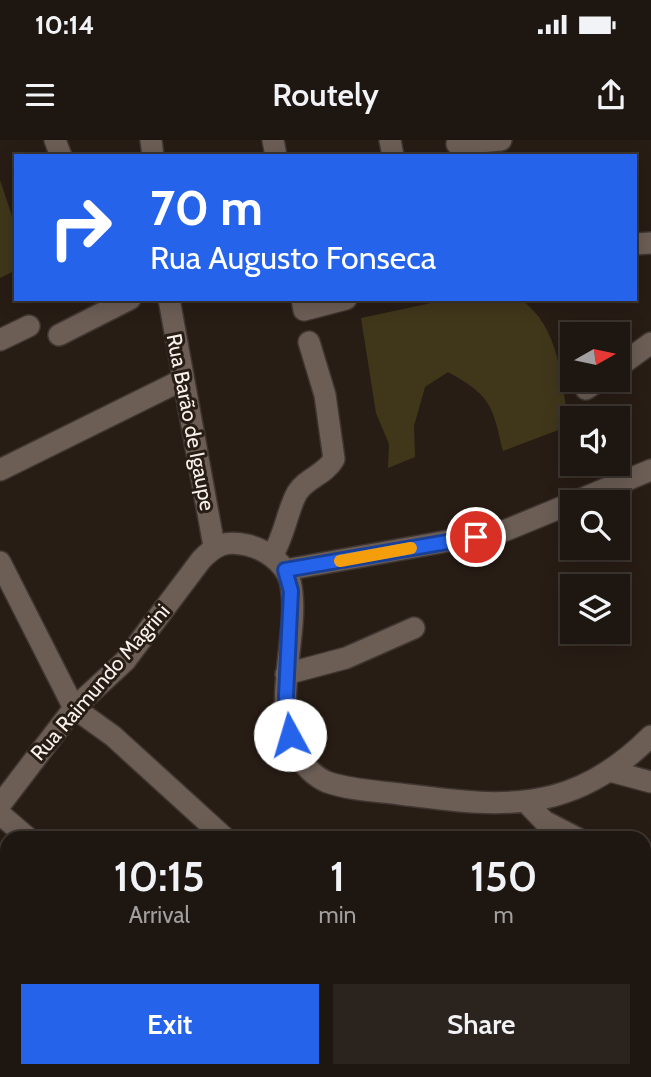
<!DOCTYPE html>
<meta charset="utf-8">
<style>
body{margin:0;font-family:Cabin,sans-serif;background:#2b231e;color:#f1f3f6;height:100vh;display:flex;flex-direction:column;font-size:26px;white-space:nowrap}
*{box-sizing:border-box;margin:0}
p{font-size:23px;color:#a19f9f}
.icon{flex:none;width:38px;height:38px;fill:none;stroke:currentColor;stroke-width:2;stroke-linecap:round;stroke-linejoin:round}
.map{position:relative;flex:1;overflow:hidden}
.drawer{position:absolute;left:0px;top:691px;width:651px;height:247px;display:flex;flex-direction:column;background:#1e1610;border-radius:21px 21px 0 0;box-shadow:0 4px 18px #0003,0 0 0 2px #3c3530}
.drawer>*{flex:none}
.hud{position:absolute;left:14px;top:14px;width:623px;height:147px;border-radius:0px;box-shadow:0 4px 18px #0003,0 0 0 2px #3c3530;background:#2563eb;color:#fff;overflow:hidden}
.needle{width:46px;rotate:81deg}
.controls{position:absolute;left:560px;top:182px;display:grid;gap:14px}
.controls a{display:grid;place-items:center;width:70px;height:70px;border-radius:0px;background:#1e1610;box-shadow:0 4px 18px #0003,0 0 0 2px #3c3530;font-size:35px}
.pin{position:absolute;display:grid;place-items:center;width:60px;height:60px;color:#fff;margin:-30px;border:4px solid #fff;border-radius:50%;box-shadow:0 2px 7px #0007}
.me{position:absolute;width:77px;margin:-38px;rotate:354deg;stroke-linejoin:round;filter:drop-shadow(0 0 5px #0008)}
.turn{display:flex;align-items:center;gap:24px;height:147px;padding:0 21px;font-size:32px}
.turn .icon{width:91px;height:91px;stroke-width:2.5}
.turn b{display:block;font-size:49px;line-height:60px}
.eta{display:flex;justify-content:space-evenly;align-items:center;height:119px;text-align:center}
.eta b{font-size:42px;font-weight:600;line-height:49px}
.cta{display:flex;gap:14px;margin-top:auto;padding:14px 21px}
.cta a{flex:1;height:80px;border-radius:0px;background:#2563eb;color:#fff;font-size:28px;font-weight:600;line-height:80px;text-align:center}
.cta a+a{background:#2b231e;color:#f1f3f6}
.status{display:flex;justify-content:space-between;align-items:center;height:49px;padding:0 35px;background:#1e1610;direction:ltr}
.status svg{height:19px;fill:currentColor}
header{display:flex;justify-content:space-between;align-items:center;height:91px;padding:0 21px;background:#1e1610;font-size:32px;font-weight:600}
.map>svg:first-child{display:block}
.green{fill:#40371b}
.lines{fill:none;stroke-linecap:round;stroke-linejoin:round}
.minor-casing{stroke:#3f3632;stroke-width:24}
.path{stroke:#847a74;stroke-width:2.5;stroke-dasharray:5 5;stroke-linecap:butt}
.minor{stroke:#6c5e55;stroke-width:21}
.route-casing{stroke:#184099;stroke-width:18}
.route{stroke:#2563eb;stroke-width:12}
.slow{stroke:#f59e0b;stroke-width:12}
.labels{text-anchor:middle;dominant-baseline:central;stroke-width:6;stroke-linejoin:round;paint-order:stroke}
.street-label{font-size:21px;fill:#f9f1ec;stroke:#281d15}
</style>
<div class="status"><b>10:14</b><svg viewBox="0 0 49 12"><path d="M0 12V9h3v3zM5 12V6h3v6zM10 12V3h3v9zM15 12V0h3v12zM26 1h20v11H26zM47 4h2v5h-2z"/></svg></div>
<header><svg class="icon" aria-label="menu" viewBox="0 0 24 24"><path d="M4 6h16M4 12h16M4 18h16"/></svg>Routely<svg class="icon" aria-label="share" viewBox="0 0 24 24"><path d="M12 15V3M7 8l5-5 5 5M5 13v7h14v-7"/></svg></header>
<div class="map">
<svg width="651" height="937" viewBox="0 0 651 937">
<rect width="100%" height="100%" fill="#281d15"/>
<path class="green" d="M0,40L16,88V130L0,138Z
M450,159H520C561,187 561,242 569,286L503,311C492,264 491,256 448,232L425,247L414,286L415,317L388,328L389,304L376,273L361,178Z
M0,764L7,770V931H216L220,934L222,931H588L612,937H0Z"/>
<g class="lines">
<g class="minor-casing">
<path id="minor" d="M55,0L61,16
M151,0L153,16
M273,0L276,16
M390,0L393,16
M457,4L501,0
M635,104L651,103
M169,159L214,406
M302,159L304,170L346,159
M59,195L130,159
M0,200L29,186
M618,227L651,203
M586,249L600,240
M0,330L182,240
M574,362L651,330
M272,416C285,395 287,371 297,353C306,338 325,335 334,319L325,255L309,202
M0,422L74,568L113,596L225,698
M285,430L504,391L572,363
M286,534L346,518L414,488
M610,631L651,642
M526,662L544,681L577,698
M0,665L74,568L125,521L201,420C215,405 226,400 247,405C265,409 285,423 290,441C302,490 269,564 297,614C303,625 315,637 327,642C350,650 376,651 400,654C451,660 502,669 553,656C591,646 623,624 651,596
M0,674L28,698
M644,724L651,725
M644,873L651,875"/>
</g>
<path class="path" d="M0,811L7,813
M183,931L188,937
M0,936L1,937"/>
<use href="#minor" class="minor"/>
</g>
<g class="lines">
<g class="route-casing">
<path id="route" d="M290,595L286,556L291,451L285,430L476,397"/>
</g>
<use href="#route" class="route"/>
<path class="slow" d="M340,421L411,408"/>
</g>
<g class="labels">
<g class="street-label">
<text transform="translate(191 282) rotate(79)">Rua Barão de Igaupe</text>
<text transform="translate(100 542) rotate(-49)">Rua Raimundo Magrini</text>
</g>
</g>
</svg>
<div class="controls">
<a><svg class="needle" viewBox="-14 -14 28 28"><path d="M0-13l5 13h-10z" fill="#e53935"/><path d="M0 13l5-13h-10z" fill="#a19f9f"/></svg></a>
<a><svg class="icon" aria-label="sound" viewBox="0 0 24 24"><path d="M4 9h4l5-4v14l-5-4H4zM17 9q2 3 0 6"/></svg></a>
<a><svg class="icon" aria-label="search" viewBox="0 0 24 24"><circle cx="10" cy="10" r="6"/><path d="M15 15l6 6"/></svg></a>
<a><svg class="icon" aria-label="layers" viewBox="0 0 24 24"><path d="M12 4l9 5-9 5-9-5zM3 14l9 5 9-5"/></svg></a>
</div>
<div class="pin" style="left:476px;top:397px;background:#d93025"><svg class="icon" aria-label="arrive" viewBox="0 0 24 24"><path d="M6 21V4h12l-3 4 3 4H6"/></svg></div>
<svg class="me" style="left:290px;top:595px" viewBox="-20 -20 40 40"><circle r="19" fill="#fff"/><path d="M0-13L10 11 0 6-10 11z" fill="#2563eb"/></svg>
<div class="hud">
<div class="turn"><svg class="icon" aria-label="right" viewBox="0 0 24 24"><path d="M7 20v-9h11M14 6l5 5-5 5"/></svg><div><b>70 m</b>Rua Augusto Fonseca</div></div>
</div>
<section class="drawer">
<div class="eta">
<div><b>10:15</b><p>Arrival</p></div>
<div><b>1</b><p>min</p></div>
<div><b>150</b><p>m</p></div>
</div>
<div class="cta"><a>Exit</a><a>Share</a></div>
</section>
</div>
